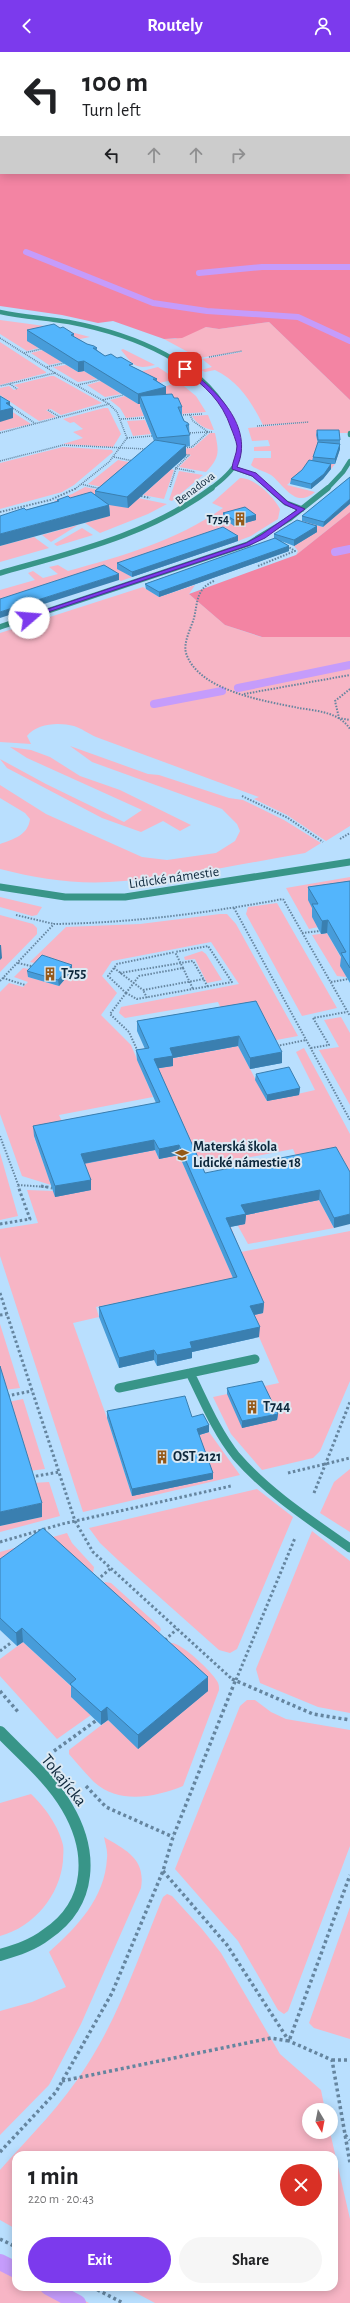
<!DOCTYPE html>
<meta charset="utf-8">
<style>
body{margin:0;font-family:"Alegreya Sans",sans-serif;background:#f6f6f6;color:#202124;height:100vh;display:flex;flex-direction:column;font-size:15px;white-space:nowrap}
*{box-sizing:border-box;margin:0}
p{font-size:13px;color:#757577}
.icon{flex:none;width:22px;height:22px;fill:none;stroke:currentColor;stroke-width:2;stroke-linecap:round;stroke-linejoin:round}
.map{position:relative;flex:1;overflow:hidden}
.drawer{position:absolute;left:12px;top:2099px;width:326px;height:140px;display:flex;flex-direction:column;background:#fff;border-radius:12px;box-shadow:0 2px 10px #0003}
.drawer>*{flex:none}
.guide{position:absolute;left:0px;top:0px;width:350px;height:122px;box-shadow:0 2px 10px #0003;background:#fff;color:#202124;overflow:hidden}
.needle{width:26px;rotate:170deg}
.fabs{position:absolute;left:302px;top:2051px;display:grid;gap:8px}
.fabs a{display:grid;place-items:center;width:36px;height:36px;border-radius:50%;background:#fff;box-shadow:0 2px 10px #0003;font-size:20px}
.pin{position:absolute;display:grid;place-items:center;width:34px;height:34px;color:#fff;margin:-17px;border-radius:8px;box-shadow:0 2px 6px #0006}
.me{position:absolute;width:44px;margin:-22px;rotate:72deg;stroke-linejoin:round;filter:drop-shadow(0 0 3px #0008)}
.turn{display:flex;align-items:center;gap:14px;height:84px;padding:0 16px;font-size:18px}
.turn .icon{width:52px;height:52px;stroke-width:2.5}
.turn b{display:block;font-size:28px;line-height:34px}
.lanes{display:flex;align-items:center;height:38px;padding:0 16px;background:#0003;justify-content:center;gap:20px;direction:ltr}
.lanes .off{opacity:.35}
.round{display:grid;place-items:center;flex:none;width:42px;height:42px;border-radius:21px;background:#f6f6f6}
.overview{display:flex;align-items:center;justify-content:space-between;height:68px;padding:0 16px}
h1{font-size:24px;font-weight:600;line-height:30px}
.cta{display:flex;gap:8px;margin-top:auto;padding:8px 16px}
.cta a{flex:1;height:46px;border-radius:24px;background:#7c3aed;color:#fff;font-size:16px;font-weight:600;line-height:46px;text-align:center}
.cta a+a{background:#f6f6f6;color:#202124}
header{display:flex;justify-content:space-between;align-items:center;height:52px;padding:0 16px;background:#7c3aed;color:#fff;font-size:18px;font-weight:600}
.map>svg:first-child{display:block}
.green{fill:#f7b5c5}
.forest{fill:#f384a3}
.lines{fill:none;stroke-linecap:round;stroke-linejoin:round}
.stream-far2{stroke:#c59cfb;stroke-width:6}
.stream-far1{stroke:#c59cfb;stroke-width:8}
.stream{stroke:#c59cfb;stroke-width:16}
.path-far3{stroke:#65859f;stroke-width:1.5;stroke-dasharray:1 1;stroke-linecap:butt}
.path-far2{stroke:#65859f;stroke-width:2;stroke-dasharray:1.5 1.5;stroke-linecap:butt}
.path-far1{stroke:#65859f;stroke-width:3;stroke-dasharray:2.5 2.5;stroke-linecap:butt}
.path{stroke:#65859f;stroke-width:3.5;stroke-dasharray:3 3;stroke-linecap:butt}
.service-far2{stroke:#389588;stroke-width:4.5}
.service-far1{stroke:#389588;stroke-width:5.5}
.service{stroke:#389588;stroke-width:9}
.minor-far3{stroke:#389588;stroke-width:4.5}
.minor-far2{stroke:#389588;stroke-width:5.5}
.minor-far1{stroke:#389588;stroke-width:7}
.minor{stroke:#389588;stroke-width:12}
.wall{fill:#479cd9}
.shaded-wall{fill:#3a7fb0}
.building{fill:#53b5fc;stroke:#3a7fb0}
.route{fill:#7c3aed;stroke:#51269a}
.labels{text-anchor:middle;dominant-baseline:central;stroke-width:4;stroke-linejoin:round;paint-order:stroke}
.far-street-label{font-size:12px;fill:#0d273b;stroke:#dce9f3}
.far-poi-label{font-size:12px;font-weight:bold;fill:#0d273b;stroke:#dce9f3;text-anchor:end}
.street-label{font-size:14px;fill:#0d273b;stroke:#dce9f3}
.poi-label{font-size:14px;font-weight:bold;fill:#0d273b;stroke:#dce9f3;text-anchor:start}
.near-street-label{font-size:17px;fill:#0d273b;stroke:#dce9f3}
</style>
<header><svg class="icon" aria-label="back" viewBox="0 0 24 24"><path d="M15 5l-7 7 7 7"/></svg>Routely<svg class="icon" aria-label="person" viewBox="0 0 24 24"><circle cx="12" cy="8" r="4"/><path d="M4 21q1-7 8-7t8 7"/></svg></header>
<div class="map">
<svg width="350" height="2251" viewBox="0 0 350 2251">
<rect width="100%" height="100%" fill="#b9dffe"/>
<path class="green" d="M0,268L52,275L90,285L70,289L28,288L39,296L27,299L0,282Z
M269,270L350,348V381H338L340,397L318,395L313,410L335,412L331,417L309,413L287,433L315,440C295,457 285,434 271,423C264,419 256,418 251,413L254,406H271V399H254V395L270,394L268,388L252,389L248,376L309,370L263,373C251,349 239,330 215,318L205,320L201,318L212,315L202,307L242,300V299L199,306L164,287H175L206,275L219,277Z
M0,290L46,320V321L0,333Z
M123,297L155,313C134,318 134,313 121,298Z
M43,298L62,310L49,313L31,301Z
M66,313L78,320L84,319L97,327L78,330L53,315Z
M158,315L176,327L147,334L131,322Z
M51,324H54L102,351L61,363L51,357L46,358L56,365L39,369L0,343V336L9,334L14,338L19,336L14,333Z
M101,329L121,342L105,345L87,333Z
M179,330L196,344L206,360L180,362L140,355L144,364L126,366L120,356L110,348L125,344L138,352L157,337Z
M104,356H108L121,382L113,395L63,392L83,386L73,380L83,377L74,370L70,371L63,367Z
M8,357L31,372L0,379V370Z
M208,363L214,378C206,378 196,371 192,364Z
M145,368L151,382L133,384L127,369Z
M210,381H215C219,400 220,405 206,420L179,415L191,403L163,398L193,396Z
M63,395L112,398L113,400L74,433L62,440L0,457V411Z
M118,408L140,412L111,437L88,432Z
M171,417L174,418L164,447L143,443Z
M179,419L203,423L172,449L169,448Z
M240,426C254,425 274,445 280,457L278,467L251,484L238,489L223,481L118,517L132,525L121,529L104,519L0,552V538L35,528L28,521L33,519L43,526L58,522L49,515L58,513L68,519C122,504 176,489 223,456L212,451Z
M85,435L167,452L148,462L100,481L85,471L109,464L61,455L54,449L72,442Z
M350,452V460L296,503L298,499L294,494L316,480L297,474L302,469L323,475Z
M78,473L51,490L42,483Z
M82,476L93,483L57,494L54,492Z
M34,485L49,496L0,510V494Z
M195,533L189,542L225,573L261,585H350V774L326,789L287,763L254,747L259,745L96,685C89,682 81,676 74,674C59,670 37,671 27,684L31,692L0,690V581L143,535L159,545Z
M70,694L148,722L159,723L229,746L243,748L284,768L321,791L305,801C240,812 174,827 109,830C73,832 35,826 0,817V792C14,787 28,783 30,767L25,761L0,746V733L46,762L142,805L167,808L216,801L235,789L240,779L237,772L222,757L92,710Z
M10,695L31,698L50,705L80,724L120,738L191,773L180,779L163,769L141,780L102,766L7,716L0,707L46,732L124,770L142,758L27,706Z
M350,825V842L317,865L318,875L309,877L286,836Z
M0,845L42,855L37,863L32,864L0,855Z
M277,851L337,956L302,964L246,862L248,855Z
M220,862H227L236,872L298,984L271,989L222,959L218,950L131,965L125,966L119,961L121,955L126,954L239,932L211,890L112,909L102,924L117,941L101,963L131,993L153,1045L59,1063L66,1078L34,1085L51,1133L22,1124L0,1062V940L9,931L23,935L28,930L14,925L23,916L34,918L28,925L59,934L72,919L30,910L66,875L140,872Z
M0,863L33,872L37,876V882L0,920Z
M327,881L345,913L346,925L337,924L312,883Z
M202,899L206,902L222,928L207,931L195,907L185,908L184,905Z
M341,965L350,981V1053L319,998L339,995L324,968Z
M238,994L267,1049L315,1038L296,1000L304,996L350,1082V1132L300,1113L293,1097L198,1115L154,1017L173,1014L170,1007Z
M155,1098L159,1107L179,1103L237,1235L135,1257L131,1248L96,1255L99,1265L73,1271L107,1366L132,1444L196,1384L209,1380L240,1423L83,1460L0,1204V1177L38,1171L27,1138L54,1139L81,1112Z
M0,1101L18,1164L0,1168Z
M319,1148L334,1176L248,1192L238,1174L240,1164Z
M231,1175L241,1200L350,1179V1329L320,1399L313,1406L262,1418L231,1382L213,1345L279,1331L250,1264L263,1261L225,1176Z
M0,1272L20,1336L4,1338L0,1324Z
M23,1347L45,1417L29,1419L8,1350Z
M350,1417V1480L320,1461L334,1430Z
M49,1430L60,1464L0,1480V1474L42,1465L32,1431Z
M257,1437L293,1465L237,1597L230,1601L219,1598L118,1508L100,1491L89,1476Z
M312,1479L350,1509V1661L318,1655L260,1631L256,1617Z
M67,1481L72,1491L94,1515L93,1521L87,1529L0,1521V1500Z
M105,1530L111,1531L160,1575L161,1578L152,1588L98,1539Z
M23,1590L77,1640L71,1645L91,1663L57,1687L0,1624V1607Z
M171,1591C181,1590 212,1620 217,1629C219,1632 219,1635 219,1638L183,1734C155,1745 120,1753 94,1730C85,1721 77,1711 69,1702V1698L108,1668L139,1697L164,1598Z
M247,1648H255L271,1660L286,1667L350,1678V1794L288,1959L284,1962L278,1958L238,1889L175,1817L240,1654Z
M31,1742C45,1755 59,1775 63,1793C64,1798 63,1804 63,1809C60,1843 34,1875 0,1884V1751Z
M104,1785C126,1798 146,1807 141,1836L81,1972L49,2033L0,2083V1959L32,1950L66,1935L49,1900C77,1875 105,1846 107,1806C108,1799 105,1791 104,1785Z
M167,1842L172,1844L202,1877L221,1901L280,2002L321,2038L325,2058H309V2080H330L350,2167V2251H155L125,2235H334V2103H16V2177L0,2168V2118C30,2084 63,2052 87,2013C120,1962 140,1901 163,1845Z
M350,1855V1987L314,1976L309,1971Z
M0,2205L16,2213V2235H59L89,2251H0Z"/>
<path class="forest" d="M0,0L323,1H1V121H349L350,11V348L269,270L219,277L206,275L182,286L164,287L113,269L98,271L62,263L0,254Z
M350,460V585H262L225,573L189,542L296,503Z"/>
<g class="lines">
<path class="stream-far2" d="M26,200L153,251L207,259L298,265L350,289
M199,221L262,215H350"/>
<path class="stream-far1" d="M335,500L350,497
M238,636L350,613
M154,652L222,639"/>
<path class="stream" d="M0,2210L16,2218
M48,2235L78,2251"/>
<path class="path-far3" d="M0,286L55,321L0,334
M24,301L41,297
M209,305L242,299
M47,315L64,311
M55,321L109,352L117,360L127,386L109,410L75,437
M10,332L17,337
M78,333L99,328
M103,348L123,343
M10,354L36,372
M48,358L60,365
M181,363L202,362
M190,363L193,369L208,380
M121,367L144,366
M257,374L309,370
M0,381L109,352
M188,381L208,380
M127,386L152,384
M183,396L192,395L208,380H212
M114,405L133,409
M0,409L63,393L146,397
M175,416L195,420
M81,432L101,437
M170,435L176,416L189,403L183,402"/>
<path class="path-far2" d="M98,436L101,437
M141,444L150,446
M0,460L50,448L77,436
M258,514L295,499L287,494
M214,529C196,537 198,549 194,566C191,576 183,591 186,601C198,639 265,649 299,656C317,659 339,660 350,677
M350,637L335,649L339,666L350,668
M244,642L350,623
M242,744L288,766L323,790
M340,787L350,781
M283,847L350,964
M234,856L350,1068
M16,863L54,872
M302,881L320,879
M18,911L35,915
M114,916L143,938
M183,916L193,937
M120,921L193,909L208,935
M3,926L25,933
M0,929L54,872C131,871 207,861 283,847
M331,930L348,927
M126,941L137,947L232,930L208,894L175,900
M126,941L110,962L129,980L138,1000
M126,941L108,924L117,912L175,900
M126,941L139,924L183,916L175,900
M147,946L143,938L204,927
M277,994L306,988
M311,996L329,993L313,966L347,960
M0,1084L19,1135
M18,1133L47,1135"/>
<path class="path-far1" d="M41,1134L52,1136
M0,1172L30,1167L18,1134
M0,1241L75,1469L93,1500L233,1628
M0,1263L7,1262
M7,1344L32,1339
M288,1421L350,1406
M31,1425L59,1420
M314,1441L350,1350
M0,1490L62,1472L231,1434
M97,1528L110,1517
M165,1588L177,1577
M0,1599L12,1590
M236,1628L295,1486"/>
<path class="path" d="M232,1627L313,1662L350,1668
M0,1639L19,1661
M54,1699L97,1668
M86,1734L106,1755L173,1785
M163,1819L227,1893L289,1989L332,2008L350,2111
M332,2008H350
M62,2029L271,1986L289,1989L350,1823
M345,2083L350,2088
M0,2100L56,2040L112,1941L163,1819L173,1785L236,1627
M0,2187L16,2195
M92,2235L123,2251"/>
<path class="service-far2" d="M350,381V383
M234,416L254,423L270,437
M327,437L343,420L350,409"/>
<path class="service-far1" d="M269,436L286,451L302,457
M0,575L248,492L289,467L328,436"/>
<path class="service" d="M190,1321L255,1307
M119,1336L190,1321C204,1349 216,1379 236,1404C268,1441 310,1468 350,1496"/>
<path class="minor-far3" d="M0,260C23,265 46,266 69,270C131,282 209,310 234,374C247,405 235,419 210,437"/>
<path class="minor-far2" d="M0,521C74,500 149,483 212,436"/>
<path class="minor-far1" d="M0,835L65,845H125L350,810"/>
<path class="minor" d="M0,1680C23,1704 50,1726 67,1755C93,1799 93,1851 47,1882C33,1893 17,1898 0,1903"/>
</g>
<path class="wall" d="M60,276L74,282V285L87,292L97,296V298L105,304L133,315L157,327V329L166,335V342L174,346L182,355V364L184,369L189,373L190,394L186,395V404L128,456L109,453L110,464L26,458L57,449V448L95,443V439L154,389L140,354V352H138L84,319L78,320L27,289V278Z
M317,378L340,388V397L335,412H330H331V417L323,427L311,437L290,432L291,427L302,418L312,409L313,405L318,392L316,383Z
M350,425L323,475L302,469V464Z
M223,461L256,463V468L234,474L223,466Z
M317,474V480L294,494L281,489L289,494V499L159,545L146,537L145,532L274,487V482Z
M238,489L132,525L117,517V511Z
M350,829V931L340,914L341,905L327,881L321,882L312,865V856L308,848V835Z
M27,919H72L59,934L28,925Z
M256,949L282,1011L250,1017L238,994L173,1006V1014L158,1016L205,1121L350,1120L334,1176L319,1148L246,1163L245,1172L230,1175L264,1251L263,1261L254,1263L259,1285L192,1300V1306L157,1314L154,1308L119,1316L99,1265V1255L233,1226L179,1103L159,1107L155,1098L84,1112L91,1128V1138L55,1145L34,1084L33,1074L156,1051L137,1008L136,998L145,997L137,979V969Z
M256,1022L300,1036L299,1043L267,1049L255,1028Z
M227,1336L278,1362L277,1368L242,1376L227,1342Z
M107,1359L192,1365L209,1373V1380L199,1383L213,1421V1427L132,1444L107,1366Z
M0,1507L208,1639L138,1697L108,1668L101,1673L71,1645V1634L23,1590L17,1594L0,1578Z"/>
<path class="shaded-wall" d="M84,309V319L78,320V310Z
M166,335V346L140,344V352H138V342Z
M10,350V356H13V366L0,370V359L6,351Z
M340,392V397L335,412V407Z
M186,393V404L128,456L127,445Z
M331,412V417L323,427L311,437V432Z
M350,447V452L323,475L324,470Z
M109,453L110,464L0,494V482Z
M256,463V468L234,474V468Z
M317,474V480L294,494V488Z
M238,484V489L132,525V520Z
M289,494V499L159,545V540Z
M119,522V528L0,566V560Z
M328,868L327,881L321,882L322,869Z
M0,893H1L2,906L0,908Z
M72,913V919L59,934L58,928Z
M239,984L238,994L173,1006V1014L154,1017V1007L170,996Z
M282,1000V1011L250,1017V1006Z
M300,1036L299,1043L267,1049V1043Z
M154,1088L155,1098L81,1112V1102Z
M179,1093V1103L159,1107V1097Z
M91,1128V1138L55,1145V1134Z
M320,1138L319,1148L246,1163L245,1172L225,1176L226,1166L241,1153Z
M350,1162V1172L334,1176V1166Z
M264,1251L263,1261L250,1264V1254Z
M260,1275L259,1285L192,1300V1306L157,1314V1303L190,1290Z
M154,1298V1308L119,1316V1306Z
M278,1362L277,1368L242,1376V1369Z
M209,1373V1380L196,1384L197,1377Z
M213,1421V1427L132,1444V1437Z
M42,1451V1465L0,1474V1460Z
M22,1576L23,1590L17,1594L16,1581Z
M208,1625V1639L138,1697V1683Z
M107,1655L108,1668L101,1673V1660Z"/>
<path class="building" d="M54,272L60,276L63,275L74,282L71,283L87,292L94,294L97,296H93L105,304L111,302L117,306L121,305L133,312L129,313L157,327H153L166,335L138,342L84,309L78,310L27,278Z
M172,342L174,346H178L182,355H178L184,369L188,371L189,373H186L190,383L157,386L140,344Z
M0,344L10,350L6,351L13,356L0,359Z
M317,378H339L340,388H318Z
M155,388L186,393L127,445L95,439Z
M318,390L340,392L335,407L313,405Z
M309,408L331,412L324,422L311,432L291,427L302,418Z
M350,425V447L324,470L302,464Z
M91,440L109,453L0,482V464L24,456L26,458L59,449L57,448L68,444L70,446Z
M245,455L256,463L234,468L223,461Z
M297,468L317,474L294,488L274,482Z
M223,475L238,484L132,520L117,511Z
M275,486L289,494L159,540L145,532Z
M104,513L119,522L0,560V547Z
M350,829V916L341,901L346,900L328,868L322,869L312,852H318L308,835Z
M42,903L72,913L58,928L27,919Z
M256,949L282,1000L250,1006L239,984L170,996L173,1004L154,1007L205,1121L336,1095L350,1120V1162L334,1166L320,1138L241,1153L246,1162L226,1166L264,1251L250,1254L260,1275L190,1290L192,1296L157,1303L154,1298L119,1306L99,1255L237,1225L179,1093L159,1097L154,1088L81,1102L91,1128L55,1134L33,1074L160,1050L136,998L149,996L137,969Z
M289,1015L300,1036L267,1043L256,1022Z
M0,1314L42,1451L0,1460Z
M262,1329L278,1362L242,1369L227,1336Z
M185,1344L192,1365L203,1362L209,1373L197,1377L213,1421L132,1437L107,1359Z
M43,1476L208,1625L138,1683L107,1655L101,1660L70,1632L76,1627L22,1576L16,1581L0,1566V1507Z"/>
<path class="route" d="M183,316H186C216,337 255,375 237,415L256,421L288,450L305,457L265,486L250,493L27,567V564L246,491L261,483L297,458L284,452L252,424L232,417C232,410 237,402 237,394C236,388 233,381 231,376C222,349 205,334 183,318Z"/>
<defs>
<g id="building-bare" transform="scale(1.08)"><path d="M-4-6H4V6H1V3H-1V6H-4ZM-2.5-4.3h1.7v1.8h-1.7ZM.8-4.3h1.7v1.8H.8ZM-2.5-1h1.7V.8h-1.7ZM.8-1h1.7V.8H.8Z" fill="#945918" stroke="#dce9f3" stroke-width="2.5" paint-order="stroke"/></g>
<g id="school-bare" transform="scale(1.08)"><path d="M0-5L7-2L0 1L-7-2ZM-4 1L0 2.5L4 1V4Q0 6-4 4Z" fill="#945918" stroke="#dce9f3" stroke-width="2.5" paint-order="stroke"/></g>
</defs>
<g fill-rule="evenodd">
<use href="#building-bare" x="240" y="467"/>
<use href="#building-bare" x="50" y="922"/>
<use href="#school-bare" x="182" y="1103"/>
<use href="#building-bare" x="252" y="1355"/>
<use href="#building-bare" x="162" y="1405"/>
</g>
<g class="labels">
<g class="far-street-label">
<text transform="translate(195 436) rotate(-37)">Benadova</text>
</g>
<g class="far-poi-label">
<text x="229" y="467">T754</text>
</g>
<g class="street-label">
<text transform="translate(174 826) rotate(-8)">Lidické námestie</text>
</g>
<g class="poi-label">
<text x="61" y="922">T755</text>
<text x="193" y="1095">Materská škola<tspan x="193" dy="16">Lidické námestie 18</tspan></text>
<text x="263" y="1355">T744</text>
<text x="173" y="1405">OST 2121</text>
</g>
<g class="near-street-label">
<text transform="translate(64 1728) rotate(51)">Tokajícka</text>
</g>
</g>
</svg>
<div class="fabs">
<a><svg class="needle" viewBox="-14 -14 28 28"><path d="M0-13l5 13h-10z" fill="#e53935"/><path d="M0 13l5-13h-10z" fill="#757577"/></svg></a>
</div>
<div class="pin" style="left:185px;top:317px;background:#d93025"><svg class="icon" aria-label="arrive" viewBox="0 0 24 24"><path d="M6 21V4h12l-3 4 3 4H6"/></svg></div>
<svg class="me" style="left:29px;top:566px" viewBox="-20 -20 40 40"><circle r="19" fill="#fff"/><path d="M0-13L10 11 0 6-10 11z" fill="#7c3aed"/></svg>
<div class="guide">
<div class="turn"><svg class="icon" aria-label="left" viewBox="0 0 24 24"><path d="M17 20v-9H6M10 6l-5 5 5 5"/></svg><div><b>100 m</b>Turn left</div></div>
<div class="lanes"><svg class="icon" aria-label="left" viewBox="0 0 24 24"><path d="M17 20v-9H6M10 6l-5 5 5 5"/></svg><svg class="icon off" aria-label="ahead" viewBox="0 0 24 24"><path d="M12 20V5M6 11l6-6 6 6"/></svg><svg class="icon off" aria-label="ahead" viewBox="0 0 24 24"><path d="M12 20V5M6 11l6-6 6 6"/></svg><svg class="icon off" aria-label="right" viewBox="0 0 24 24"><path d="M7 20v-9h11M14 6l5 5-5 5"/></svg></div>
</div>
<section class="drawer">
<div class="overview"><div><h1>1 min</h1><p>220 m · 20:43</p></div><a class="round" style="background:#d93025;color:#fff"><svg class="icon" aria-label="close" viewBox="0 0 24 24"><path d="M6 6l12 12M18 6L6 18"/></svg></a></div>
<div class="cta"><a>Exit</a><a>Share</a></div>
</section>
</div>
